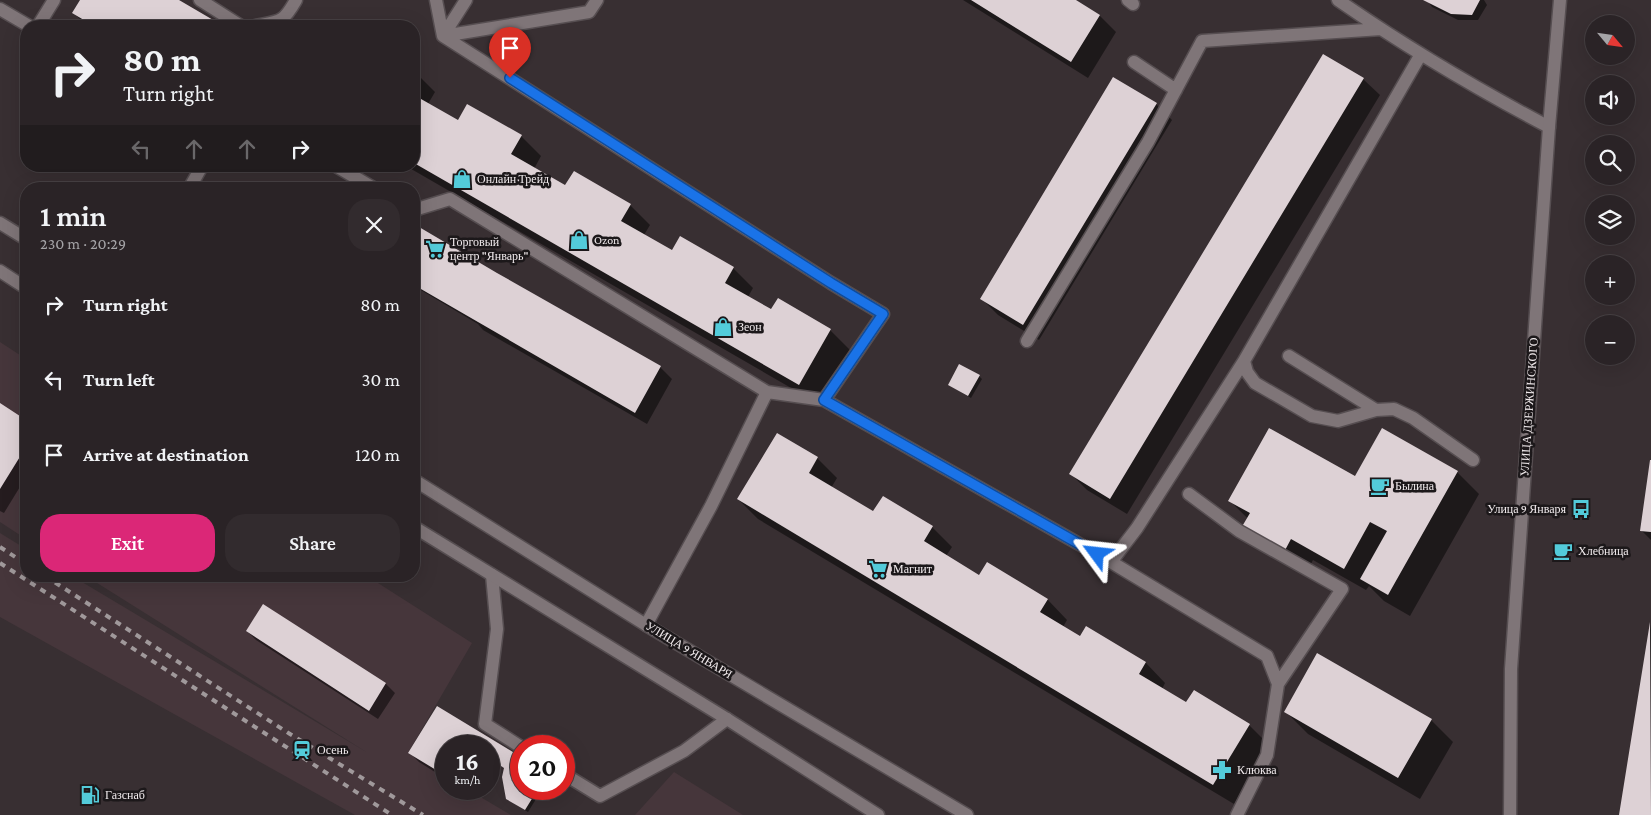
<!DOCTYPE html>
<meta charset="utf-8">
<style>
body{margin:0;font-family:"Crimson Pro",serif;background:#322b2e;color:#f1f3f6;height:100vh;display:flex;flex-direction:column;font-size:19px;white-space:nowrap}
*{box-sizing:border-box;margin:0}
p{font-size:16px;color:#a5a4a7}
.icon{flex:none;width:28px;height:28px;fill:none;stroke:currentColor;stroke-width:2;stroke-linecap:round;stroke-linejoin:round}
.map{position:relative;flex:1;overflow:hidden}
.panel{position:absolute;left:20px;top:182px;width:400px;height:400px;display:flex;flex-direction:column;background:#2a2326;border-radius:20px;box-shadow:0 5px 20px #0002,0 0 0 1px #464043}
.panel>*{flex:none}
.hud{position:absolute;left:20px;top:20px;width:400px;height:152px;border-radius:20px;box-shadow:0 5px 20px #0002,0 0 0 1px #464043;background:#2a2326;color:#f1f3f6;overflow:hidden}
.needle{width:32px;rotate:119deg}
.buttons{position:absolute;left:1585px;top:15px;display:grid;gap:10px}
.buttons a{display:grid;place-items:center;width:50px;height:50px;border-radius:50%;background:#2a2326;box-shadow:0 5px 20px #0002,0 0 0 1px #464043;font-size:25px}
.speed{position:absolute;left:435px;top:735px;display:flex;gap:10px;font-size:25px;font-weight:700;text-align:center}
.speed>*{display:grid;place-content:center;width:65px;height:65px;border-radius:50%;background:#2a2326;box-shadow:0 5px 20px #0002,0 0 0 1px #464043;line-height:1}
.speed small{font-size:12px;font-weight:400}
.speed .limit{border:8px solid #d22;background:#fff;color:#111}
.pin{position:absolute;display:grid;place-items:center;width:42px;height:42px;color:#fff;margin:-51px -21px;border-radius:50% 50% 50% 0;rotate:-45deg;box-shadow:0 0 5px #0007}
.pin .icon{rotate:45deg}
.me{position:absolute;width:55px;margin:-28px;rotate:300deg;stroke-linejoin:round;filter:drop-shadow(0 0 4px #0008)}
.turn{display:flex;align-items:center;gap:18px;height:105px;padding:0 20px;font-size:22px}
.turn .icon{width:65px;height:65px;stroke-width:2.5}
.turn b{display:block;font-size:35px;line-height:42px}
.lanes{display:flex;align-items:center;height:48px;padding:0 20px;background:#0003;justify-content:center;gap:25px;direction:ltr}
.lanes .off{opacity:.35}
.round{display:grid;place-items:center;flex:none;width:52px;height:52px;border-radius:20px;background:#322b2e}
.overview{display:flex;align-items:center;justify-content:space-between;height:85px;padding:0 20px}
h1{font-size:30px;font-weight:600;line-height:38px}
.primary-button{display:flex;gap:10px;margin-top:auto;padding:10px 20px}
.primary-button a{flex:1;height:58px;border-radius:20px;background:#db2777;color:#fff;font-size:20px;font-weight:600;line-height:58px;text-align:center}
.primary-button a+a{background:#322b2e;color:#f1f3f6}
ul{padding:0;list-style:none}
li{display:flex;align-items:center;gap:15px;height:75px;padding:0 20px}
li div{flex:1}
li b{display:block;font-size:19px}
li em{font-style:normal}
.map>svg:first-child{display:block}
.built{fill:#46363b}
.shadow{fill:#0007}
.building{fill:#ddd1d5}
.lines{fill:none;stroke-linecap:round;stroke-linejoin:round}
.service-casing{stroke:#564e51;stroke-width:15}
.tertiary-casing{stroke:#564e51;stroke-width:15}
.secondary-casing{stroke:#564e51;stroke-width:15}
.service{stroke:#7f7578;stroke-width:12}
.tertiary{stroke:#7f7578;stroke-width:12}
.secondary{stroke:#7f7578;stroke-width:12}
.rail{stroke:#a0999b;stroke-width:4;stroke-dasharray:6 6;stroke-linecap:butt}
.route-casing{stroke:#114b97;stroke-width:12}
.route{stroke:#1a73e8;stroke-width:9}
.labels{text-anchor:middle;dominant-baseline:central;stroke-width:5;stroke-linejoin:round;paint-order:stroke}
.poi-label{font-size:12px;fill:#f1ebed;stroke:#1c181a;text-anchor:start}
.street-label{font-size:12px;fill:#f1ebed;stroke:#1c181a}
</style>
<div class="map">
<svg width="1651" height="815" viewBox="0 0 1651 815">
<rect width="100%" height="100%" fill="#382f32"/>
<path class="built" d="M0,342L26,359V539L0,522Z
M0,533L26,549V576H72L368,753L86,576H367L472,643L408,753L446,776V789H467L511,815H355L0,617Z
M674,772L743,815H635Z"/>
<path class="shadow" d="M81,0H177L220,26H87L74,13Z
M963,0H1073L1100,16L1116,32L1088,78Z
M1427,0H1484L1487,5L1478,20H1458L1432,7Z
M1323,55L1363,79L1380,95L1127,514L1087,490L1070,473Z
M414,71L435,92L428,104L458,122L521,136L541,156L534,169L566,187L630,205L650,225L644,235L673,252L681,238L733,268L753,288L748,297L772,311L830,330L850,350L819,404L406,166H414Z
M1156,104L1172,120L1039,340L998,315L982,299Z
M414,225L496,275L660,367L672,379L647,424L483,330L478,324L414,286Z
M979,376L982,379L971,398L949,385Z
M0,405L26,421V477L4,513L0,511Z
M778,434L817,458L837,478L831,488L874,513L932,527L952,547L946,556L980,576L987,564L1048,600L1067,620L1063,627L1080,638L1146,663L1165,683L1162,689L1186,704L1249,725L1269,745L1234,804L758,519L738,499Z
M1651,461V540L1641,530Z
M1457,472L1479,494L1410,616L1384,601L1369,586L1366,590L1313,560L1305,575L1230,501L1355,478Z
M264,605L386,684L395,693L378,719L256,640L247,631Z
M1651,624V815H1620Z
M1286,712L1431,720L1453,742L1420,799L1308,734Z
M485,736L521,759V789H540L541,791L528,812L507,799L506,769L489,758V746H446V779L419,762L410,753Z"/>
<path class="building" d="M80,0H179L220,24L219,26H94L72,13Z
M971,0H1076L1100,15L1071,62Z
M1423,0H1480L1472,15L1451,14Z
M1323,54L1364,78L1110,499L1069,474Z
M1113,77L1157,103L1023,325L980,299Z
M414,95L458,120L467,104L522,135L511,154L565,185L574,171L631,204L621,221L672,250L680,236L734,267L725,283L771,309L778,298L831,329L799,385L414,163Z
M345,182L355,189H341Z
M414,224L497,273L661,366L635,413L414,285Z
M959,364L980,375L968,396L948,385Z
M0,403L26,420V447L0,489Z
M1269,428L1355,476L1382,428L1458,471L1388,595L1360,579L1387,531L1370,522L1344,569L1291,539L1283,554L1240,530L1250,513L1228,501Z
M777,433L818,457L809,473L873,511L883,496L933,526L924,541L979,575L987,562L1048,599L1040,612L1080,636L1086,626L1146,662L1139,674L1186,702L1194,690L1250,724L1213,785L737,499Z
M1650,460H1651V532L1640,531Z
M263,604L386,683L369,711L246,631Z
M1650,622L1651,815H1619Z
M1317,653L1432,719L1398,778L1284,712Z
M437,706L521,757V789H538L525,810L506,799L502,777L504,768L489,758V746H446V776L408,753Z"/>
<g class="lines">
<g class="service-casing">
<path id="service" d="M200,0L241,26
M436,0L443,36L831,283L883,314L824,400
M1128,0L1133,4
M1338,0C1406,47 1477,89 1549,127
M0,9L29,26
M38,26L54,0
M255,26C281,21 283,23 296,0
M443,36L589,12L597,0
M443,36L466,0
M1421,54L1244,361L1247,372L1255,383L1312,416L1338,421L1376,410L1394,409L1413,418L1473,460
M1134,62L1176,90
M336,166L375,189
M189,189L202,166
M414,210L450,199L767,392L824,400L1111,562L1267,656L1278,684L1267,755L1237,815
M1027,341L1148,142L1202,41L1381,29
M1289,356L1376,410
M1189,494L1239,531L1342,589L1278,684
M1111,562L1137,528L1244,361
M492,575L497,629L485,724L521,747
M646,625L711,506L767,392
M564,774L600,796L684,751L727,719"/>
</g>
<g class="tertiary-casing">
<path id="tertiary" d="M1510,815L1511,669L1549,127L1560,0"/>
</g>
<g class="secondary-casing">
<path id="secondary" d="M0,223L26,239
M0,271L26,288
M414,480L646,625L967,815
M414,527L727,719L878,815"/>
</g>
<use href="#service" class="service"/>
<use href="#tertiary" class="tertiary"/>
<use href="#secondary" class="secondary"/>
<path class="rail" d="M0,547L26,564
M0,563L392,815
M45,576L290,734L423,815"/>
</g>
<g class="lines">
<g class="route-casing">
<path id="route" d="M510,78L831,283L883,314L824,400L1097,554"/>
</g>
<use href="#route" class="route"/>
</g>
<defs>
<g id="shop-bare" transform="scale(1.5)"><path d="M-5-2.5h2.3a2.7 3.5 0 0 1 5.4 0H5L5.5 6h-11ZM-1.5-2.5h3a1.5 2.3 0 0 0-3 0Z" fill="#53cbda" stroke="#1c181a" stroke-width="2.5" paint-order="stroke"/></g>
<g id="supermarket-bare" transform="scale(1.5)"><path d="M-6-5.5h2.5l.6 2H6L4.5 2H-2.5L-4.4-4H-6ZM-1.5 3.2a1.3 1.3 0 1 0 .1 0ZM3 3.2a1.3 1.3 0 1 0 .1 0Z" fill="#53cbda" stroke="#1c181a" stroke-width="2.5" paint-order="stroke"/></g>
<g id="cafe-bare" transform="scale(1.5)"><path d="M-5.5-4.5H6V0H3Q3 3.5 0 3.5H-2.5Q-5.5 3.5-5.5 0ZM3-3.2v2h1.7v-2ZM-6 4.5H4V6H-6Z" fill="#53cbda" stroke="#1c181a" stroke-width="2.5" paint-order="stroke"/></g>
<g id="bus-bare" transform="scale(1.5)"><path d="M-5-6H5V4H4V6H2V4H-2V6H-4V4H-5ZM-3.5-4V0h7V-4ZM-3.5 1.2v1.5H-2V1.2ZM2 1.2v1.5H3.5V1.2Z" fill="#53cbda" stroke="#1c181a" stroke-width="2.5" paint-order="stroke"/></g>
<g id="station-bare" transform="scale(1.5)"><path d="M-3-6H3Q5-6 5-4V2Q5 4 3 4L4.5 6H3L1.5 4h-3L-3 6H-4.5L-3 4Q-5 4-5 2V-4Q-5-6-3-6ZM-3.5-4v3h7v-3ZM-3.5 1v1.5H-2V1ZM2 1v1.5H3.5V1Z" fill="#53cbda" stroke="#1c181a" stroke-width="2.5" paint-order="stroke"/></g>
<g id="pharmacy-bare" transform="scale(1.5)"><path d="M-2-6h4v4h4v4h-4v4h-4v-4h-4v-4h4Z" fill="#53cbda" stroke="#1c181a" stroke-width="2.5" paint-order="stroke"/></g>
<g id="fuel-bare" transform="scale(1.5)"><path d="M-5.5-6h7V0h2V4h1.3V-2.5L3-4.5l.8-.8L6-3V5H2.5V1h-1V6h-7ZM-4.2-4.7v3.2H.2V-4.7Z" fill="#53cbda" stroke="#1c181a" stroke-width="2.5" paint-order="stroke"/></g>
</defs>
<g fill-rule="evenodd">
<use href="#shop-bare" x="462" y="179"/>
<use href="#shop-bare" x="579" y="240"/>
<use href="#supermarket-bare" x="435" y="249"/>
<use href="#shop-bare" x="723" y="327"/>
<use href="#cafe-bare" x="1380" y="486"/>
<use href="#bus-bare" x="1581" y="509"/>
<use href="#cafe-bare" x="1563" y="551"/>
<use href="#supermarket-bare" x="878" y="569"/>
<use href="#station-bare" x="302" y="750"/>
<use href="#pharmacy-bare" x="1222" y="770"/>
<use href="#fuel-bare" x="90" y="795"/>
</g>
<g class="labels">
<g class="poi-label">
<text x="477" y="179">Онлайн Трейд</text>
<text x="594" y="240">Ozon</text>
<text x="450" y="242">Торговый<tspan x="450" dy="14">центр "Январь"</tspan></text>
<text x="738" y="327">Зеон</text>
<text x="1395" y="486">Былина</text>
<text x="1566" y="509" text-anchor="end">Улица 9 Января</text>
<text x="1578" y="551">Хлебница</text>
<text x="893" y="569">Магнит</text>
<text x="317" y="750">Осень</text>
<text x="1237" y="770">Клюква</text>
<text x="105" y="795">Газснаб</text>
</g>
<g class="street-label">
<text transform="translate(1529 407) rotate(-86)">УЛИЦА ДЗЕРЖИНСКОГО</text>
<text transform="translate(689 650) rotate(31)">УЛИЦА 9 ЯНВАРЯ</text>
</g>
</g>
</svg>
<div class="buttons">
<a><svg class="needle" viewBox="-14 -14 28 28"><path d="M0-13l5 13h-10z" fill="#e53935"/><path d="M0 13l5-13h-10z" fill="#a5a4a7"/></svg></a>
<a><svg class="icon" aria-label="sound" viewBox="0 0 24 24"><path d="M4 9h4l5-4v14l-5-4H4zM17 9q2 3 0 6"/></svg></a>
<a><svg class="icon" aria-label="search" viewBox="0 0 24 24"><circle cx="10" cy="10" r="6"/><path d="M15 15l6 6"/></svg></a>
<a><svg class="icon" aria-label="layers" viewBox="0 0 24 24"><path d="M12 4l9 5-9 5-9-5zM3 14l9 5 9-5"/></svg></a>
<a>+</a>
<a>−</a>
</div>
<div class="speed"><div>16<small>km/h</small></div><div class="limit">20</div></div>
<div class="pin" style="left:510px;top:78px;background:#d93025"><svg class="icon" aria-label="arrive" viewBox="0 0 24 24"><path d="M6 21V4h12l-3 4 3 4H6"/></svg></div>
<svg class="me" style="left:1097px;top:554px" viewBox="-20 -20 40 40"><path d="M0-17L14 15 0 8-14 15z" fill="#1a73e8" stroke="#fff" stroke-width="4"/></svg>
<div class="hud">
<div class="turn"><svg class="icon" aria-label="right" viewBox="0 0 24 24"><path d="M7 20v-9h11M14 6l5 5-5 5"/></svg><div><b>80 m</b>Turn right</div></div>
<div class="lanes"><svg class="icon off" aria-label="left" viewBox="0 0 24 24"><path d="M17 20v-9H6M10 6l-5 5 5 5"/></svg><svg class="icon off" aria-label="ahead" viewBox="0 0 24 24"><path d="M12 20V5M6 11l6-6 6 6"/></svg><svg class="icon off" aria-label="ahead" viewBox="0 0 24 24"><path d="M12 20V5M6 11l6-6 6 6"/></svg><svg class="icon" aria-label="right" viewBox="0 0 24 24"><path d="M7 20v-9h11M14 6l5 5-5 5"/></svg></div>
</div>
<section class="panel">
<div class="overview"><div><h1>1 min</h1><p>230 m · 20:29</p></div><a class="round"><svg class="icon" aria-label="close" viewBox="0 0 24 24"><path d="M6 6l12 12M18 6L6 18"/></svg></a></div>
<ul>
<li><svg class="icon" aria-label="right" viewBox="0 0 24 24"><path d="M7 20v-9h11M14 6l5 5-5 5"/></svg><div><b>Turn right</b></div><em>80 m</em></li>
<li><svg class="icon" aria-label="left" viewBox="0 0 24 24"><path d="M17 20v-9H6M10 6l-5 5 5 5"/></svg><div><b>Turn left</b></div><em>30 m</em></li>
<li><svg class="icon" aria-label="arrive" viewBox="0 0 24 24"><path d="M6 21V4h12l-3 4 3 4H6"/></svg><div><b>Arrive at destination</b></div><em>120 m</em></li>
</ul>
<div class="primary-button"><a>Exit</a><a>Share</a></div>
</section>
</div>
